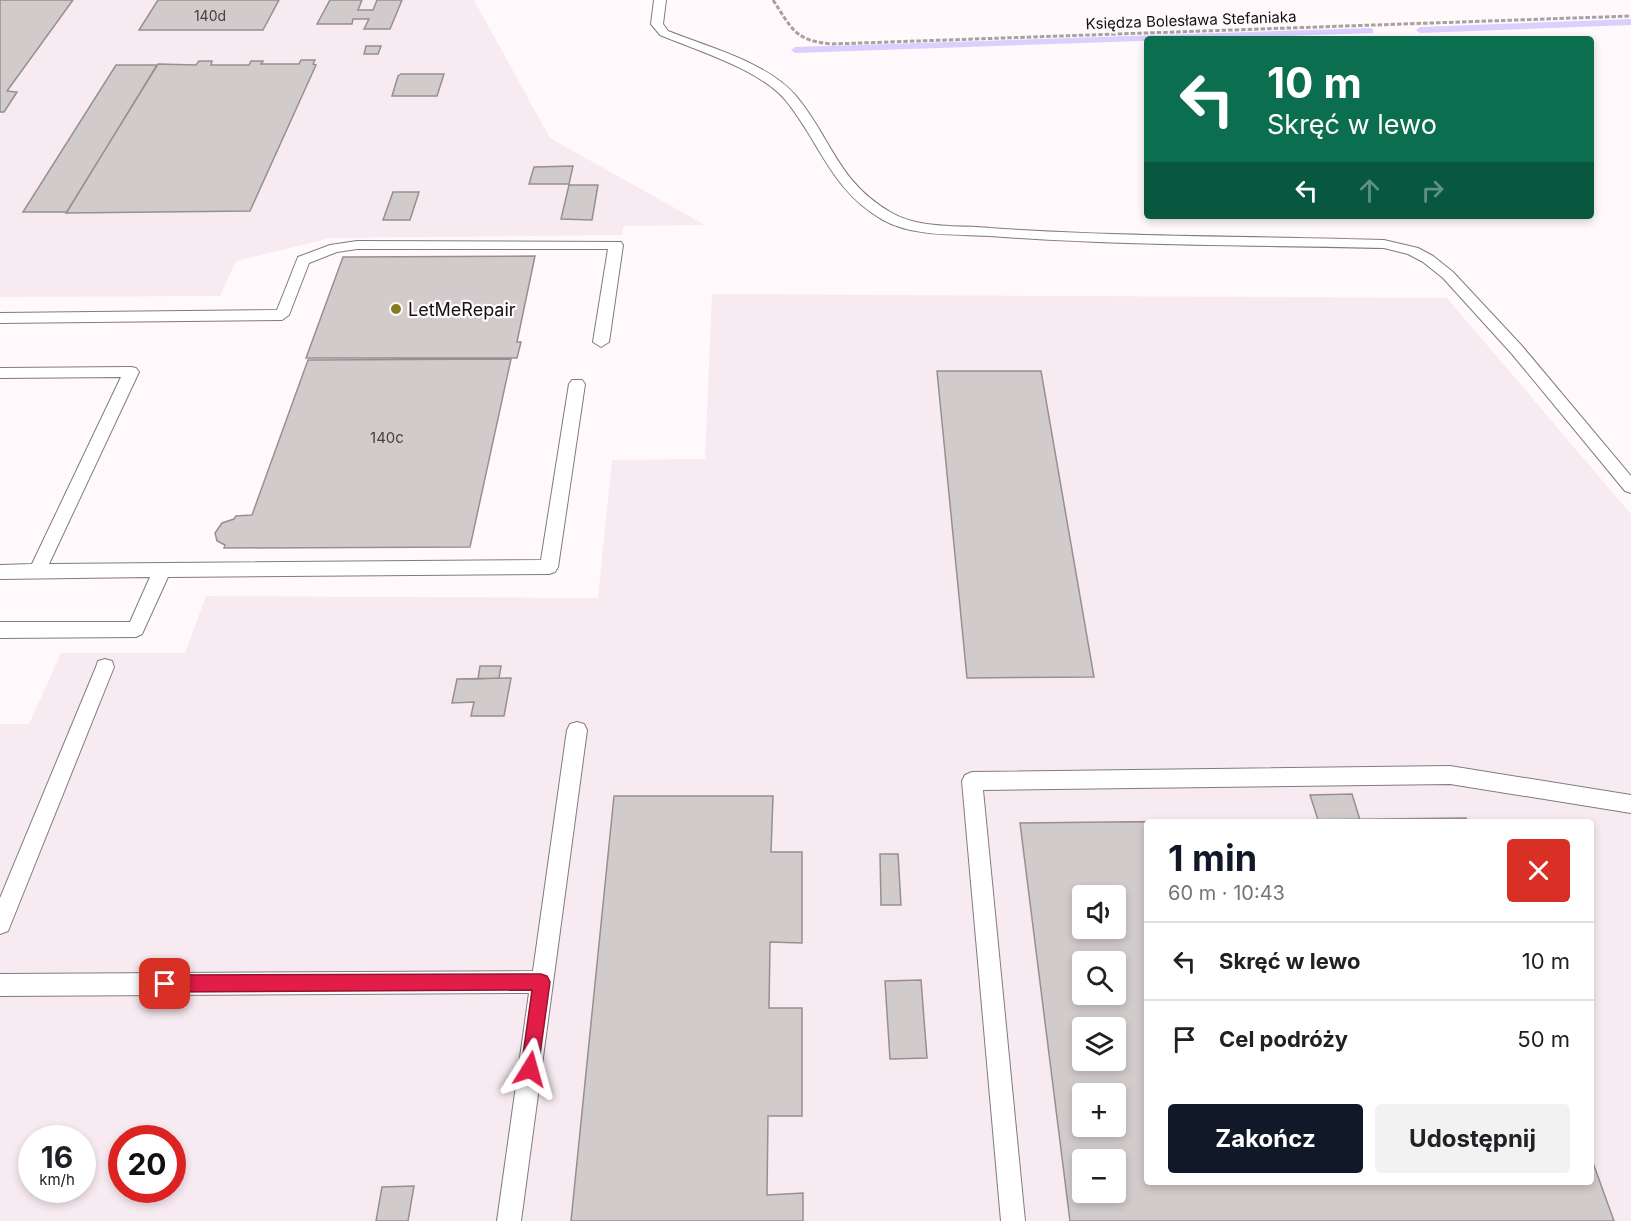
<!DOCTYPE html>
<html lang="pl">
<meta charset="utf-8">
<style>
body{margin:0;font-family:Inter,sans-serif;background:#f2f2f2;color:#202124;height:100vh;display:flex;flex-direction:column;font-size:22px;white-space:nowrap}
*{box-sizing:border-box;margin:0}
p{font-size:20px;color:#757577}
.icon{flex:none;width:33px;height:33px;fill:none;stroke:currentColor;stroke-width:2;stroke-linecap:round;stroke-linejoin:round}
.map{position:relative;flex:1;overflow:hidden}
.panel{position:absolute;left:1144px;top:819px;width:450px;height:366px;display:flex;flex-direction:column;background:#fff;border-radius:6px;box-shadow:0 3px 9px #0003}
.panel>*{flex:none}
.hud{position:absolute;left:1144px;top:36px;width:450px;height:183px;border-radius:6px;box-shadow:0 3px 9px #0003;background:#0b6e4f;color:#fff;overflow:hidden}
.controls{position:absolute;left:1072px;top:885px;display:grid;gap:12px}
.controls a{display:grid;place-items:center;width:54px;height:54px;border-radius:6px;background:#fff;box-shadow:0 3px 9px #0003;font-size:30px}
.speed{position:absolute;left:18px;top:1125px;display:flex;gap:12px;font-size:30px;font-weight:700;text-align:center}
.speed>*{display:grid;place-content:center;width:78px;height:78px;border-radius:50%;background:#fff;box-shadow:0 3px 9px #0003;line-height:1}
.speed small{font-size:15px;font-weight:400}
.speed .limit{border:9px solid #d22;background:#fff;color:#111}
.pin{position:absolute;display:grid;place-items:center;width:51px;height:51px;color:#fff;margin:-26px;border-radius:12px;box-shadow:0 3px 9px #0006}
.me{position:absolute;width:66px;margin:-33px;rotate:8deg;stroke-linejoin:round;filter:drop-shadow(0 0 4px #0008)}
.turn{display:flex;align-items:center;gap:21px;height:126px;padding:0 24px;font-size:27px}
.turn .icon{width:78px;height:78px;stroke-width:2.5}
.turn b{display:block;font-size:42px;line-height:51px}
.lanes{display:flex;align-items:center;height:57px;padding:0 24px;background:#0003;justify-content:center;gap:30px;direction:ltr}
.lanes .off{opacity:.35}
.round{display:grid;place-items:center;flex:none;width:63px;height:63px;border-radius:6px;background:#f2f2f2}
.overview{display:flex;align-items:center;justify-content:space-between;height:102px;padding:0 24px}
h1{font-size:36px;font-weight:700;line-height:45px;color:#111827}
.action{display:flex;gap:12px;margin-top:auto;padding:12px 24px}
.action a{flex:1;height:69px;border-radius:6px;background:#111827;color:#fff;font-size:24px;font-weight:700;line-height:69px;text-align:center}
.action a+a{background:#f2f2f2;color:#202124}
ul{padding:0;list-style:none}
li{display:flex;align-items:center;gap:18px;height:78px;padding:0 24px;border-top:2px solid #e0e0e0}
li div{flex:1}
li b{display:block;font-size:22px}
li em{font-style:normal}
.map>svg:first-child{display:block}
.built{fill:#f8eaf1;fill-rule:evenodd}
.lines{fill:none;stroke-linecap:round;stroke-linejoin:round}
.stream{fill:#dad0fd;fill-rule:evenodd}
.building{fill:#d2cbcc;stroke:#969091;stroke-width:1.5;fill-rule:evenodd}
.service-casing{stroke:#807b7e;stroke-width:2}
.path{stroke:#a6a2a4;stroke-width:3;stroke-dasharray:4.5 2;stroke-linecap:butt}
.service{fill:#fff;fill-rule:evenodd}
.route{fill:#e11d48;stroke:#92132f;stroke-width:1.5}
.poi-dot{fill:#827d24;stroke:#fff9fc;stroke-width:2}
.labels{text-anchor:middle;dominant-baseline:central;stroke-width:4.5;stroke-linejoin:round;paint-order:stroke}
.far-number-label{font-size:14px;fill:#434040}
.far-street-label{font-size:15px;fill:#131112;stroke:#fff9fc}
.number-label{font-size:15px;fill:#434040}
.poi-label{font-size:18px;fill:#131112;stroke:#fff9fc;text-anchor:start}
</style>
<div class="map">
<svg width="1631" height="1221" viewBox="0 0 1631 1221">
<rect width="100%" height="100%" fill="#fff9fc"/>
<path class="built" d="M0,0H474L550,138L705,225L624,226L622,235L331,238L236,261L220,296L0,297Z
M712,294L1447,298L1631,514V1221H0V724H29L61,653H185L206,596L598,598L612,460L705,459ZM1148,822H1592V1182H1148ZM1083,896H1116V928H1083ZM1083,962H1116V994H1083ZM1083,1028H1116V1060H1083ZM1083,1094H1116V1126H1083ZM32,1138H82V1190H32ZM122,1138H172V1190H122ZM1083,1160H1116V1192H1083Z"/>
<g class="lines">
<path class="stream" d="M1631,19V25L1420,33L1416,30L1420,27Z
M1370,28L1373,29V33L795,53L791,50L795,47Z"/>
</g>
<path class="building" d="M0,0H73L7,91L17,92L4,112H0Z
M158,0H279L263,30H139Z
M330,0H362L358,10H373L377,0H402L390,29H364L369,19H353L352,24H317Z
M366,46H381L378,54H364Z
M301,60H315L313,64L316,65L250,211L66,213L158,64L196,65L199,61H212L211,65H249L251,61H263L261,64H299Z
M116,65H157L67,212H23Z
M401,74H444L437,96H392L398,76Z
M573,166L569,184H529L534,167Z
M569,185H598L592,220L561,219Z
M393,192H419L410,220H383Z
M535,256L517,342H521L517,358H306L343,257Z
M511,359L470,547L224,548L225,545L217,541L215,533L222,523L234,519L236,516L252,515L308,360Z
M937,371H1041L1094,677L967,678Z
M480,666H501L499,678L478,679Z
M511,678L504,716H471L474,702L452,703L457,679Z
M1352,794L1360,820H1318L1310,795Z
M614,796H773L771,852H802V943L770,942L769,1008H802V1116H768L767,1195L803,1193V1221H571Z
M1466,818L1468,822H1148V1182H1592V1160L1614,1221H1070L1020,823ZM1083,896H1116V928H1083ZM1083,962H1116V994H1083ZM1083,1028H1116V1060H1083ZM1083,1094H1116V1126H1083ZM1083,1160H1116V1192H1083Z
M880,854H898L901,905H881Z
M921,980L927,1058L890,1059L885,981Z
M414,1186L408,1221H376L382,1187Z"/>
<g class="lines">
<g class="service-casing">
<path id="service" d="M654,0H666L663,24L668,31C708,47 767,62 796,96C832,139 838,183 892,213C920,229 959,225 990,228C1121,237 1253,236 1384,240L1418,248L1433,256L1453,272L1522,346L1631,476V493L1625,491L1512,354L1443,278L1423,262L1408,254L1384,248C1253,245 1120,246 990,236C955,234 914,237 883,220C832,191 821,145 787,102C762,70 698,51 660,35L651,24Z
M357,241L621,242L623,245L609,342L601,347L593,342L608,249H357L337,252L309,263L289,315L282,320L0,323V313L277,310L298,257L330,245Z
M131,367L136,368L139,372L49,564L541,560L569,384L572,380H582L585,384L558,567L555,572L549,574L168,577L142,634L136,637L0,638V622H130L150,577L0,579V565L32,564L121,377L0,378V368Z
M105,659L112,661L114,667L8,931L0,934V898L96,667L98,661Z
M577,722L584,724L587,730L521,1221H497L529,993L0,996V974L533,971L567,730L570,724Z
M1450,766L1631,795V813L1450,784L983,790L1025,1221H1001L962,781L965,775L972,772Z"/>
</g>
<path class="path" d="M773,0C792,29 795,41 832,44L1631,16"/>
<use href="#service" class="service"/>
</g>
<path class="route" d="M541,974L547,976L550,982L538,1069L536,1075L530,1078L523,1075L521,1069L532,990L165,992L159,990L156,984L159,978L165,975Z"/>
<circle class="poi-dot" cx="396" cy="309" r="6"/>
<g class="labels">
<g class="far-number-label">
<text x="210" y="15">140d</text>
</g>
<g class="far-street-label">
<text transform="translate(1191 20) rotate(-2)">Księdza Bolesława Stefaniaka</text>
</g>
<g class="number-label">
<text x="387" y="437">140c</text>
</g>
<g class="poi-label">
<text x="408" y="309">LetMeRepair</text>
</g>
</g>
</svg>
<div class="controls">
<a><svg class="icon" aria-label="sound" viewBox="0 0 24 24"><path d="M4 9h4l5-4v14l-5-4H4zM17 9q2 3 0 6"/></svg></a>
<a><svg class="icon" aria-label="search" viewBox="0 0 24 24"><circle cx="10" cy="10" r="6"/><path d="M15 15l6 6"/></svg></a>
<a><svg class="icon" aria-label="layers" viewBox="0 0 24 24"><path d="M12 4l9 5-9 5-9-5zM3 14l9 5 9-5"/></svg></a>
<a>+</a>
<a>−</a>
</div>
<div class="speed"><div>16<small>km/h</small></div><div class="limit">20</div></div>
<div class="pin" style="left:165px;top:984px;background:#d93025"><svg class="icon" aria-label="arrive" viewBox="0 0 24 24"><path d="M6 21V4h12l-3 4 3 4H6"/></svg></div>
<svg class="me" style="left:530px;top:1069px" viewBox="-20 -20 40 40"><path d="M0-17L14 15 0 8-14 15z" fill="#e11d48" stroke="#fff" stroke-width="4"/></svg>
<div class="hud">
<div class="turn"><svg class="icon" aria-label="left" viewBox="0 0 24 24"><path d="M17 20v-9H6M10 6l-5 5 5 5"/></svg><div><b>10 m</b>Skręć w lewo</div></div>
<div class="lanes"><svg class="icon" aria-label="left" viewBox="0 0 24 24"><path d="M17 20v-9H6M10 6l-5 5 5 5"/></svg><svg class="icon off" aria-label="ahead" viewBox="0 0 24 24"><path d="M12 20V5M6 11l6-6 6 6"/></svg><svg class="icon off" aria-label="right" viewBox="0 0 24 24"><path d="M7 20v-9h11M14 6l5 5-5 5"/></svg></div>
</div>
<section class="panel">
<div class="overview"><div><h1>1 min</h1><p>60 m · 10:43</p></div><a class="round" style="background:#d93025;color:#fff"><svg class="icon" aria-label="close" viewBox="0 0 24 24"><path d="M6 6l12 12M18 6L6 18"/></svg></a></div>
<ul>
<li><svg class="icon" aria-label="left" viewBox="0 0 24 24"><path d="M17 20v-9H6M10 6l-5 5 5 5"/></svg><div><b>Skręć w lewo</b></div><em>10 m</em></li>
<li><svg class="icon" aria-label="arrive" viewBox="0 0 24 24"><path d="M6 21V4h12l-3 4 3 4H6"/></svg><div><b>Cel podróży</b></div><em>50 m</em></li>
</ul>
<div class="action"><a>Zakończ</a><a>Udostępnij</a></div>
</section>
</div>
